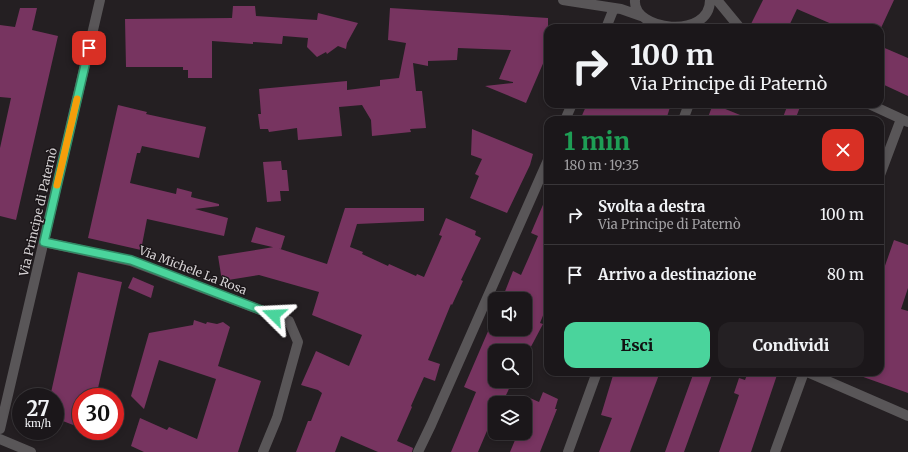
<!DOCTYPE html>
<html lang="it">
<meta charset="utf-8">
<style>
body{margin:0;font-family:Merriweather,serif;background:#242023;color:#f1f3f6;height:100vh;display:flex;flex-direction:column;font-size:15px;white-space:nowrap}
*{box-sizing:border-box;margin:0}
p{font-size:13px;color:#a09fa2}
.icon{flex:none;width:22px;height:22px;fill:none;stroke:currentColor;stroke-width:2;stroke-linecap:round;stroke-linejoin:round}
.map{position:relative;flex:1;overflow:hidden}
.sheet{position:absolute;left:544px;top:116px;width:340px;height:260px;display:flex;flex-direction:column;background:#1b171a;border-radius:12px;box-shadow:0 2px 6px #0003,0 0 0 1px #393639}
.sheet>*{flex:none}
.banner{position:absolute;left:544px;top:24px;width:340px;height:84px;border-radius:12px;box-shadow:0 2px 6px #0003,0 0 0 1px #393639;background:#1b171a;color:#f1f3f6;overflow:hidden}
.buttons{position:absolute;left:488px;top:292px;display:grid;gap:8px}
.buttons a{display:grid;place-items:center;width:44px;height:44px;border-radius:8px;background:#1b171a;box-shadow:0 2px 6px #0003,0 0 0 1px #393639;font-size:20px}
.speed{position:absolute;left:12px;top:388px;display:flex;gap:8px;font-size:20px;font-weight:700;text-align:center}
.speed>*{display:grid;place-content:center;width:52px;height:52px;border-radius:50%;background:#1b171a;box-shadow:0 2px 6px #0003,0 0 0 1px #393639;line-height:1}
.speed small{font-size:10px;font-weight:400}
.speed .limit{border:6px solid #d22;background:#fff;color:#111}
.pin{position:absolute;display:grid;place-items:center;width:34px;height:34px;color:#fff;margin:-17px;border-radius:8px;box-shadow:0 2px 6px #0006}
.me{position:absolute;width:44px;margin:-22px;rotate:291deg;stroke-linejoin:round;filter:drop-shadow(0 0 3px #0008)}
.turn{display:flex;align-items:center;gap:14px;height:84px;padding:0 20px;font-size:18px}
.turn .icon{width:52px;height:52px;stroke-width:2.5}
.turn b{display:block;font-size:28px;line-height:34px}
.round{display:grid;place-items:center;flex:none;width:42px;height:42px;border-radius:12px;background:#242023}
.head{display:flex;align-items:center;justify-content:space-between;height:68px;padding:0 20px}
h1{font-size:24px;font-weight:800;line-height:30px;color:#1e9e55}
.button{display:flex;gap:8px;margin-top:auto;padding:8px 20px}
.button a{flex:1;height:46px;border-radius:12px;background:#4ad49c;color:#111;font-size:16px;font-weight:800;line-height:46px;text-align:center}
.button a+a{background:#242023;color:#f1f3f6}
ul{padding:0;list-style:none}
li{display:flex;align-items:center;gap:12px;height:60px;padding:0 20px;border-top:1px solid #393639}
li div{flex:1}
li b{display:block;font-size:15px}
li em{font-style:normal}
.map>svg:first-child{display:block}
.building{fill:#773460}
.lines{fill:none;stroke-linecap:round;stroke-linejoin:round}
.street{stroke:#595658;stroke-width:10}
.route-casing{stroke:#308a65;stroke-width:10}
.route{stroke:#4ad49c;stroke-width:7}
.slow{stroke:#f59e0b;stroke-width:7}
.labels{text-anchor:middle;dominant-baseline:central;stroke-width:3;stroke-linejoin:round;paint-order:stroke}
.street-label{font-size:12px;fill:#d4d0d2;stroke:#1b1619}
</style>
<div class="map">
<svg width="908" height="452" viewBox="0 0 908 452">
<rect width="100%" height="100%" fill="#241f22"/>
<path class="building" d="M763,0H894L881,28H841L797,9L788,28H760L751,24Z
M233,6H255L256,16L317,20L318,13L358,23L347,43L346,49L338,46L327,54L326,52L317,57L307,47L308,38L283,36L282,44L253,42V44L212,41V78H188V70H183V67H126L125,19L232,18Z
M20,8H37L32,30L58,36L16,220L0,216V148L11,98L0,97V25L15,27Z
M390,8L548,18V52L526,103L485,86L513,83V82L499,79L511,50L458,48L457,60L428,61V66L413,63L416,91H422L426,128L410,129L411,132L372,136L371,120L362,105L339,107L342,136L298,140L297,128L269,132L268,129H260L258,114H261L259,89L347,81V90L380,86V80L399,78L406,43L388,40Z
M880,46L908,58V96L880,83Z
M587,104H671L666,120H580Z
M713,104L750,119V120H707Z
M788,104L800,107L795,120H782Z
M118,105L147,112L146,114L206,127L199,158L142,146L140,153H137L130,183L176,194L177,188L192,192L191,197L219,204V206L195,209L228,218L224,236L147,219L141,250L88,238Z
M472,129L533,154L530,165L507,213L470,198L479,176L475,174L482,159L471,155Z
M281,161L282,170H287L289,191H280L281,201L267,202L263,162Z
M548,193V303L540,323L543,324L525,358V351H495V381H512L508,391L502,403L499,402V403H495V412L478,452H451L476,392L464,387L489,329H525V299H502L513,271L521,275L529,257L538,236L531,233Z
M345,208H424V221L357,224L350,247L363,252L362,254L388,266L389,264L416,276L417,274L424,277L442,236L439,235L446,218L476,231L475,235L481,238L461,280L463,281L452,305L451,304L428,360L440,364L435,381L424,377L411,406L412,407L397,441L413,448L412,452H378L341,436L335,452H296L308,421H311L322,393L318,390L301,385L316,351L349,366L362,335L312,315L319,292L259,275L222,281L218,256L274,247L327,264Z
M256,227L285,236L281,249L251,242Z
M894,240L908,245V288L901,309L908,311V393L855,374V372H880V280Z
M78,272L122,282L96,397H81V428L55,418V397H50Z
M133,277L154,286L151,298L128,288Z
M194,320L206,324L207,322L217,324L223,322L230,327L218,366L261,381L238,452H144L131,446L140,418L167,430L169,427L197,439L216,379L159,360L144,409L131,396L149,333L193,325Z
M614,372H660L630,452H599L612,418L601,415Z
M694,372H713L684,452H665Z
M748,372H778L751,452H719L739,395L734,393L739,378L745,380Z
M543,392L558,399L555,409H557L540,452H510L518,433H525V411L530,398L539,402Z"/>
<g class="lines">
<path class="street" d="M563,0L621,9L641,16
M635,0C632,31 710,40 710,0
M717,0L740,28
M606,28L614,8
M869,104L908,122
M565,120L572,104
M683,120L689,104
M880,175L901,119
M44,242L131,261L289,321L298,342L277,418L263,452
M807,372L908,416
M0,429L100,0
M0,439L31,452
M418,452L431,425L548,160
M568,452L597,372
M775,452L804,372"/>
</g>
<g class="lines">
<g class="route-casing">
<path id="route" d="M89,48L44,242L131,260L274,315"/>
</g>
<use href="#route" class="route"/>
<path class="slow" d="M57,185L77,99"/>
</g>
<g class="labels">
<g class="street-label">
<text transform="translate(38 212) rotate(-77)">Via Principe di Paternò</text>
<text transform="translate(193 270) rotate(21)">Via Michele La Rosa</text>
</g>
</g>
</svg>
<div class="buttons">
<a><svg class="icon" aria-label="sound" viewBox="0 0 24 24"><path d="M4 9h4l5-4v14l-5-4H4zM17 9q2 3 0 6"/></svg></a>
<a><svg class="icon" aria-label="search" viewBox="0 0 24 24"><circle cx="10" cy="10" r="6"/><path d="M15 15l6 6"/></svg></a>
<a><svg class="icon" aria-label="layers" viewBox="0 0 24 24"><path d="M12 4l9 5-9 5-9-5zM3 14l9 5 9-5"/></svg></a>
</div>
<div class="speed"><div>27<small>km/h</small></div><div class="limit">30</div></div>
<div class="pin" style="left:89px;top:48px;background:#d93025"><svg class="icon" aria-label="arrive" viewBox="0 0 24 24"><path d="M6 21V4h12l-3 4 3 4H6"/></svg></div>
<svg class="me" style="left:274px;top:315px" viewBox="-20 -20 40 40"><path d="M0-17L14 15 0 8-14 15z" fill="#4ad49c" stroke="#fff" stroke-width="4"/></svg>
<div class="banner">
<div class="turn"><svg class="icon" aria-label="right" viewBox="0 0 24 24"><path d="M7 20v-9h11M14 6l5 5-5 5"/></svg><div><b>100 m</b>Via Principe di Paternò</div></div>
</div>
<section class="sheet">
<div class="head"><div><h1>1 min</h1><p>180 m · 19:35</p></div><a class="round" style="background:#d93025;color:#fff"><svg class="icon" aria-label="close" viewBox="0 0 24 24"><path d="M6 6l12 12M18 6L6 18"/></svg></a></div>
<ul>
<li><svg class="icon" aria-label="right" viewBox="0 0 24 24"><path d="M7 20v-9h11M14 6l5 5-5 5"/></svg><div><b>Svolta a destra</b><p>Via Principe di Paternò</p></div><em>100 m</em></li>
<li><svg class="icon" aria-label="arrive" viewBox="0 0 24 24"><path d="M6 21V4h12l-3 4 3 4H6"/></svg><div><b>Arrivo a destinazione</b></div><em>80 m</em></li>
</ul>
<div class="button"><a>Esci</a><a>Condividi</a></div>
</section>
</div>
